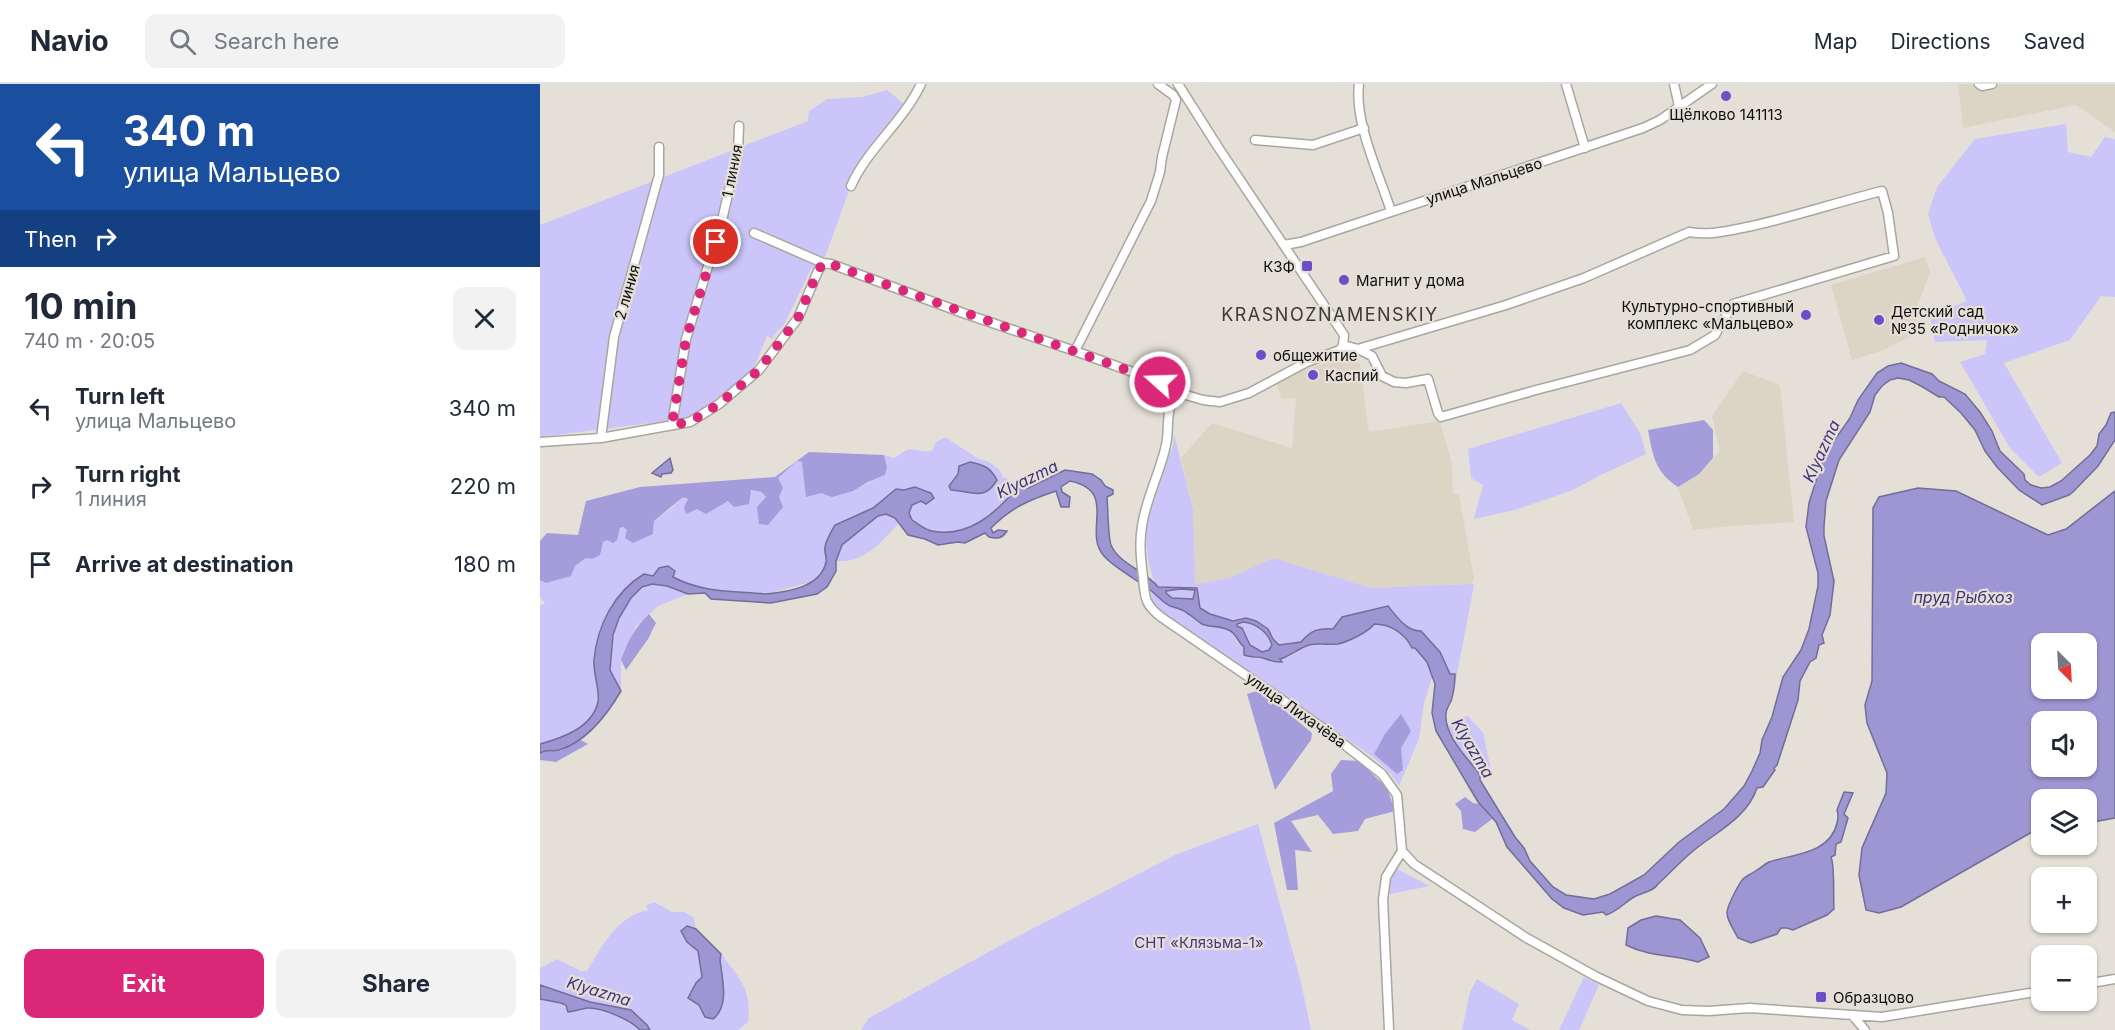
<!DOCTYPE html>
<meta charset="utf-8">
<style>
body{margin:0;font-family:Inter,sans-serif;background:#f2f2f3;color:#1f2937;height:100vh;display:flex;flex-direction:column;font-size:22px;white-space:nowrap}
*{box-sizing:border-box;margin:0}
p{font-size:20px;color:#747a83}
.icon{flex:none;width:33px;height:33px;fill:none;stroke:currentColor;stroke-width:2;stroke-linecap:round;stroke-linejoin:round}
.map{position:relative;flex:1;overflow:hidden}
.details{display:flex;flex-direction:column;background:#fff;width:540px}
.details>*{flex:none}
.top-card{background:#1a4fa0;color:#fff;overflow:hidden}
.needle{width:39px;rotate:156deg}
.controls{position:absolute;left:1491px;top:549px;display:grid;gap:12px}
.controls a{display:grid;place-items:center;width:66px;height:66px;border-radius:12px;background:#fff;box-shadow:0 2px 4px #0004;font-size:30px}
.pin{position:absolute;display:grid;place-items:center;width:51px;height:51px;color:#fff;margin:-26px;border:3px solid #fff;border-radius:50%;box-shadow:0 2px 6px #0007}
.me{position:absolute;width:66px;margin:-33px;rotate:290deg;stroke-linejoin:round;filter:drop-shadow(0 0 4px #0008)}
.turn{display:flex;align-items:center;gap:21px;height:126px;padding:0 24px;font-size:27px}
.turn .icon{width:78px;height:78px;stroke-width:2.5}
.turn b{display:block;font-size:42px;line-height:51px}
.then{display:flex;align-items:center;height:57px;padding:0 24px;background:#0003;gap:12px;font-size:22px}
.round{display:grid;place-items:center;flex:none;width:63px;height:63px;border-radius:12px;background:#f2f2f3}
.overview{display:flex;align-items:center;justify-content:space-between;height:102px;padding:0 24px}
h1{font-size:36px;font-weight:700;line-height:45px}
.action{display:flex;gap:12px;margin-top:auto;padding:12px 24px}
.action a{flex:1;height:69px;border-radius:12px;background:#db2777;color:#fff;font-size:24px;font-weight:700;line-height:69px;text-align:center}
.action a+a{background:#f2f2f3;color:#1f2937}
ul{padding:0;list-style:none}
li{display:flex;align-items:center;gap:18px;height:78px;padding:0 24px}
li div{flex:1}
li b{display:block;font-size:22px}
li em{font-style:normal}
header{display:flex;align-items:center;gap:36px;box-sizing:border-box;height:84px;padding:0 30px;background:#fff;border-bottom:2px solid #e0e1e3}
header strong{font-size:28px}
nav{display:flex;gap:33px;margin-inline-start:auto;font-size:21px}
.search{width:420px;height:54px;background:#f2f2f3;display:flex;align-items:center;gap:15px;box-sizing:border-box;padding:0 21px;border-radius:12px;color:#747a83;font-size:22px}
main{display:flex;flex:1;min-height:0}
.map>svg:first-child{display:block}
.built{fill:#dcd5c6}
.green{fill:#cbc5f9;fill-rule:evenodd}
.forest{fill:#a59cdc}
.water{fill:#9e95d3;stroke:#736d97;stroke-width:1.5;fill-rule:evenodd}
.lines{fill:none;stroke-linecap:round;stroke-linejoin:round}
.minor-casing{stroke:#a9a69e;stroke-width:11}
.minor{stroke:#fff;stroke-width:8}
.route{stroke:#db2777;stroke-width:10;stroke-dasharray:0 18}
.poi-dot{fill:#6c4ec7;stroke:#e4e0d8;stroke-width:2}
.labels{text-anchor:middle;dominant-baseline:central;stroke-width:4.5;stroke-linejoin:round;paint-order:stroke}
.poi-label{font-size:15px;fill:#100f0c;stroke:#e4e0d8;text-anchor:start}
.street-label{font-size:15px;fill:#100f0c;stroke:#e4e0d8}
.park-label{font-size:15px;fill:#473580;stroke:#e4e0d8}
.water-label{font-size:16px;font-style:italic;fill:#42307a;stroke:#e4e0d8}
.quarter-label{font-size:18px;letter-spacing:1.5px;fill:#3e3b35;stroke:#e4e0d8}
</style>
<header>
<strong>Navio</strong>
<div class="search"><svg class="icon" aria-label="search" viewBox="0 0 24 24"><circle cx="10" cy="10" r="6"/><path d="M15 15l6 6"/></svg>Search here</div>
<nav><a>Map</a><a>Directions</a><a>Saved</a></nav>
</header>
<main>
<section class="details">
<div class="top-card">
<div class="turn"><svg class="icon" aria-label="left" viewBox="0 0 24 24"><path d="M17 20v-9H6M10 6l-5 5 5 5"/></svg><div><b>340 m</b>улица Мальцево</div></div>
<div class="then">Then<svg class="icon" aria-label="right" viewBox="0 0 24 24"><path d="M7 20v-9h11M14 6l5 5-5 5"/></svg></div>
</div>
<div class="overview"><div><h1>10 min</h1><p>740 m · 20:05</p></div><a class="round"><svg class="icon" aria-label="close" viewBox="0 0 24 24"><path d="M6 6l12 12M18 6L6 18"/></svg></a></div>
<ul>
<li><svg class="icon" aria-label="left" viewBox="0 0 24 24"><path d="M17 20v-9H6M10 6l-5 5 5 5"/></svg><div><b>Turn left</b><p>улица Мальцево</p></div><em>340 m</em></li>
<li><svg class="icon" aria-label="right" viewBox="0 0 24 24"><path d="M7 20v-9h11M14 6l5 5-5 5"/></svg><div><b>Turn right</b><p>1 линия</p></div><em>220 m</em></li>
<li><svg class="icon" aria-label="arrive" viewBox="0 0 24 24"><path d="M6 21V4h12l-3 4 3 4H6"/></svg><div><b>Arrive at destination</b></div><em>180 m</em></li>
</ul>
<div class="action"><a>Exit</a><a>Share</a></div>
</section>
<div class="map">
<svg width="1575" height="946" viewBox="0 0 1575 946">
<rect width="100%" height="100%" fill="#e4e0d8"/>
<path class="built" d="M1418,0H1575V48L1536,21L1423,44Z
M1385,173L1390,188L1378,221L1376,250L1341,267L1312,276L1291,201Z
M797,276L820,279L829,348L900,337L912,380L913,410L919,411L934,494L932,500L831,504L737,475L690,494L654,500L653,425L641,374L672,339L752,364L756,314L742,315L736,300L758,287Z
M1203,287L1240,301L1254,438L1191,442L1153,446L1138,403L1159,390L1180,367L1172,332Z"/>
<path class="green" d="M347,6L364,20L307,102L310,104L285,173L271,185L243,243L238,246L232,255L227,252L215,281L209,290L150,334L0,353V141L268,37L269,27L287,15L322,13Z
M1526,40L1528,68L1551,73L1565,53L1575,55V213L1561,212L1530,256L1464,279L1522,379L1499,393L1470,364L1420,278L1445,270L1447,256L1395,258L1390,232L1427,217L1395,154L1388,130L1397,103L1435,55Z
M1081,319L1100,349L1106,370L1061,391L1033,406L975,426L934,435L943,401L931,394L928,365Z
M634,350L653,425L655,500L690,494L731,475H737L831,504L932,500L934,501L915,601V591L910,590L900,568L881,547C866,547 857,534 848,522L793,545L778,544L768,550L761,558L739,561L733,556L728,545L706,534C690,538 675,533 660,524L657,504L618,503C608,489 604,455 607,439C611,417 624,383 633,362Z
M405,353L437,374L449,378L459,385L463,393L474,398L476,405C455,430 429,454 393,447C385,446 378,440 372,437L369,429L372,421L381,417L375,403L364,406H356L333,424L295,441L285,463L286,477L281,490L275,497L226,510L167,506L144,499L133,493L135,487L119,484C108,498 92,503 78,514C72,518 67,530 64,537C56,555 54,577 56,596C56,603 59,612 57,619C50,645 23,654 0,660V522L5,519L0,513V495L6,499L18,495L46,474L52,475L63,458L83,443L87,446L113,450L114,437L133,423L143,412L157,425C163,424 171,424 177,422C194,418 210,397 226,413H239L238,394L257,377L262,378L281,409C305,416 323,400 345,391L347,383L344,371L354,374C358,372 363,368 367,366C376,364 384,369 392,367L395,359ZM419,386L442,410L411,406L409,402Z
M346,430L355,434L358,440C341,458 324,480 296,477L302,461L338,432Z
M112,500L127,502L148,510L118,522L96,542L81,576V607C78,601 71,593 70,586C69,582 71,576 71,572C73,545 83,509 112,500Z
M639,505L656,506L653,515L632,514L626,509V507Z
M611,506L629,521L645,527L663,541L680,542L693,549L696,557L704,564V571C713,576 720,572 730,578L751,572L766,562L799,559L820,552L833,540C850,540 865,549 872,564H875L887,578L893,591L884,619L879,655L859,702C846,679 822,666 801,651C742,608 680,568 619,527L612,516Z
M703,538C716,539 728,548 732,561L729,566L722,568L710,561L696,540Z
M928,632L943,649L951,686L940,691L912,653L908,642L912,637Z
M718,740L761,898L771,946H321L329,934L463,860L635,771Z
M855,784L890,802L845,811L849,791Z
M114,818L132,828H144L154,834L156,845L147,842V858L158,867L162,893L156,899L148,914L159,921L165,933L173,935C190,923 182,894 180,876L181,870C200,894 212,906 208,938L198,946H110L107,941L91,926L50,918L0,901V884L17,875L41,887H47C62,862 78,831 109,826L105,822Z
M1044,893L1059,901L1039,946H1019Z
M937,895L979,920L972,936L991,946H922L930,908Z
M0,915L21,919L40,926L50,924L78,932L94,940L100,946H0Z"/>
<path class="forest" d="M1164,336L1173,346V374L1159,390L1138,403C1115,388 1113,372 1108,346Z
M269,368L344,371L347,383L345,391L328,398L313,407L292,413L281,409L266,413L262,378L257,377L238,394L243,404L239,413L243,423L228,441L219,440L217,423L226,413L221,408L211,406L209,420L194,423L188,417L166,430L157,425L146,430L144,423L148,415L143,413L114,437L113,450L93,459L85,454L87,446L83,443L80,444L77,456L73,459L67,456L63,458L60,471L52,475L46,474L35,482L31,492L6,499L0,496V457L7,449L38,451L46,417L100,403L235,393Z
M109,530L116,539L108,555L86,586L81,576C88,557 94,544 109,530Z
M720,606L772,649L771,656L735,706L707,610Z
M861,630L871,647L861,664L863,686L857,690L834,670L845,650Z
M41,656L48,660L16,678L0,676V669L5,666L20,667Z
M801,676L819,677L847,704L855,727L825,735L818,747L793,750L778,731L751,737L772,768L755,766L758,806H747L734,739L793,707L791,690Z
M925,713L933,719L939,720L952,735L935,748L923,745L921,727L915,720Z"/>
<path class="water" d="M1361,279L1392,290L1399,297L1425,310L1440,328L1452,347L1460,367L1484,390L1485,396L1491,401L1501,404L1510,403L1521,397L1550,371L1557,362L1559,350L1566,341L1571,329L1575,328V356L1558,382L1533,408L1529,411L1502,421L1479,406L1457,383L1445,367L1435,346L1421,329L1404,313H1399L1381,302L1369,296L1358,294L1350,296L1342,302L1335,311L1330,328L1299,376L1286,417L1284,442V452L1294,497L1290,531L1282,551L1284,559L1279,561L1276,574L1270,578L1260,597L1258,616L1237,681L1234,684L1235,686L1223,703L1217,704C1207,734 1176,748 1153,767C1141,777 1130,789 1118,800C1113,808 1103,808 1094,813C1085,818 1077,828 1066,831L1063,828L1043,831L1024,824L1012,815L967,763L956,738L938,718L896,647L892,629L895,600L887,578L875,564H872C865,549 850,540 834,540C829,548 807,558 798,560C788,561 779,559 769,561C759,564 751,572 740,575L742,578C734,578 731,577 723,574C716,572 711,574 704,571V563C699,559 697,553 693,549C684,541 671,544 662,540C657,537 652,532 647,529C642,525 636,524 630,522C622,518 616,510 609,505C597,496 572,482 564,472C542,448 579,407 530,397L521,403L522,408L530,413L529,423H521L516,407C489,416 472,423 451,444L453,449L458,446L467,447C462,455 457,455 449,453L445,449L425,459L418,458L398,461L385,455L368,451L355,434L346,430L338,432L302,461L296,477V487L287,503L277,510L231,519L171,515L165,509L148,510L127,502L112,500L102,503L91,514L79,534L73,551L70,586L81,607C68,629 48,656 22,665C14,669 8,664 0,669V660C22,654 52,644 58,618C60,605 53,590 54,576C57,542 74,508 104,490L113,492L119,484L128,482L135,487L133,493C163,509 194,507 226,510C248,508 281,503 286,478C287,473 284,468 285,463C286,456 291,448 295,441L333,424L356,405L364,406L375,403L391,409L394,414L386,420L381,417L372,421L369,429L372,436C378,440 385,446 392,447C428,454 455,430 476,405L488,404L525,386L552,390L561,396L565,402L573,406V410L567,413C568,425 568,453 571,461C579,480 606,487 618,503L657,504L660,524L670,530L693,537L706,534L716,537L728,545L733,555L739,561L761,558C771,546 778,544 793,545L802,533L848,522C857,533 866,547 881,547L900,568L910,590H915C915,598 913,611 911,617C909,621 906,626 906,630C904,652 928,674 940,691V696L975,753L984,764L990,777L1013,803L1026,811L1054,815L1070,810L1104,791L1139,758L1184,725L1204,702L1212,687L1220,669L1222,656L1232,633L1243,593L1261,566L1269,545L1278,502V489L1266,443L1269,419L1284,371L1310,334L1318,316L1337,289L1348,282ZM640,505L655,506L653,515L632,514L626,509V507ZM703,538C716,539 728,548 732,561L729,566L722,568L710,561L702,544L697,542V540Z
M130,374L133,386L131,389L122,390L121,393L112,389Z
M430,378C444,381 450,383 457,396C444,418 432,407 411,406L409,402L418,390L419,382Z
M1378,404L1416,407L1508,451L1526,445L1575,407V734L1547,739L1546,716H1502L1501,746L1492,748L1361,823L1339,829L1326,826L1319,791L1322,764L1346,709L1347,689L1327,639L1325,621L1332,597L1333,424L1339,413ZM1502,560H1546V604H1502ZM1502,638H1546V682H1502Z
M1304,708L1313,709L1304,730L1308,734L1301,758L1296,760L1295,771L1291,773C1295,782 1293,813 1294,825L1287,831L1253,846L1247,844H1241L1237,850L1211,859L1198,854C1185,830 1183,831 1195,808C1205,790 1202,796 1217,786C1221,784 1224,780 1229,778C1253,770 1290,770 1297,739C1298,734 1299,732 1297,726Z
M1116,832L1140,836L1160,854L1169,873L1158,878C1133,870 1112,874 1086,861L1088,844L1101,836Z
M147,842L156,845L181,870L180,876C182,894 190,922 173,935L165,933L159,921L148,914L156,899L162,893L158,867L147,858L141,847Z
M0,901L50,918L91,926L107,941L110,946H100C91,936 61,923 47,924C41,925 35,927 28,928L26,921L21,919L0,915Z"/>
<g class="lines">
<g class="minor-casing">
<path id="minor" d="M819,0C814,38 839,90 851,127
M1026,0L1045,64
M1134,0L1139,22
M1439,0L1442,2L1452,0
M715,56L773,61L824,44
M311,102C328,64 363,38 381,0
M214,149L283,179L291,180L423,229L535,267L620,298L639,309L663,316L680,318L709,309L767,278L800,266L803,261L804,251L678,63L638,0
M744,161L761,158L1103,44L1120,36L1172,0
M803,261L818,265L966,221L1044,194L1149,148C1170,152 1191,146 1212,142C1256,132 1298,118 1342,107L1348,129L1354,172L1193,220L1175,251L1150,266L996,306L901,333L898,329L888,295L866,299L854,298L842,292L832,272L818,265
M535,267L611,117L620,88L622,73L636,16L633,11L618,0
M639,309C624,321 630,344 626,361C620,389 606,414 602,442C599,459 601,476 603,493C605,513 604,520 621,533L783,644L842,690L857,711L862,767L874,780L985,853L1055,892L1108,917L1142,926L1169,927L1209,924L1342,933L1502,907
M132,341L146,255L182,136L198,68L199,42
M61,354L74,253L119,91V63
M0,358L61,354L150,338L179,320L219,286L258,234L278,187L283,179
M1546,900L1575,895
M1313,932L1325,946
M849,946L843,816L846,793L862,767"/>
</g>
<use href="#minor" class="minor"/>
</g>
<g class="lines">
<path class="route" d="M176,158L146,255L132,341L150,338L179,320L219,286L258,234L278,187L283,179L291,180C400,221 510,258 620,298"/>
</g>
<g class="poi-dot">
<circle cx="1186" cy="12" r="6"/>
<rect x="761" y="176" width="12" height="12" rx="3"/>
<circle cx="804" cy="196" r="6"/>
<circle cx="1266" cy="231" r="6"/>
<circle cx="1339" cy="236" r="6"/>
<circle cx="721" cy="271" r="6"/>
<circle cx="773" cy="291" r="6"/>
<rect x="1275" y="907" width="12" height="12" rx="3"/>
</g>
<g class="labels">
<g class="poi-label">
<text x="1186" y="30" text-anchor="middle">Щёлково 141113</text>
<text x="755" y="182" text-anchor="end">КЗФ</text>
<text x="816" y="196">Магнит у дома</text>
<text x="1254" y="222" text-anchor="end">Культурно-спортивный<tspan x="1254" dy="17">комплекс «Мальцево»</tspan></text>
<text x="1351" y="227">Детский сад<tspan x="1351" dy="17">№35 «Родничок»</tspan></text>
<text x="733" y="271">общежитие</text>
<text x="785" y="291">Каспий</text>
<text x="1293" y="913">Образцово</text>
</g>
<g class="street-label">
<text transform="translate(192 87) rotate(-79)">1 линия</text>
<text transform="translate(944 97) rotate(-18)">улица Мальцево</text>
<text transform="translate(87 208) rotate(-74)">2 линия</text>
<text transform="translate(756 626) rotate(35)">улица Лихачёва</text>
</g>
<g class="park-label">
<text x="659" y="858">СНТ «Клязьма-1»</text>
</g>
<g class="water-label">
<text transform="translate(1281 367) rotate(-65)">Klyazma</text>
<text transform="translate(487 395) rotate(-26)">Klyazma</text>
<text x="1423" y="513">пруд Рыбхоз</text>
<text transform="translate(933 664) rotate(59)">Klyazma</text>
<text transform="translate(59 907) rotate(17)">Klyazma</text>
</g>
<g class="quarter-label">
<text x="790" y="230">KRASNOZNAMENSKIY</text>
</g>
</g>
</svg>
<div class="controls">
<a><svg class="needle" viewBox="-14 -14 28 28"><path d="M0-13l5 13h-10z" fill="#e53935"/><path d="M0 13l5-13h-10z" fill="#747a83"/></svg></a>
<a><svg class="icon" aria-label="sound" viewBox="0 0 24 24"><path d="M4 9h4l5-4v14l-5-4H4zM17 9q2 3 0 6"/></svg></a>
<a><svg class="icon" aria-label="layers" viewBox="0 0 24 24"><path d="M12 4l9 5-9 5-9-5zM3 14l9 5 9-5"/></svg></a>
<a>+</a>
<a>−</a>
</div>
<div class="pin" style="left:176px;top:158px;background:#d93025"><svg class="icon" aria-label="arrive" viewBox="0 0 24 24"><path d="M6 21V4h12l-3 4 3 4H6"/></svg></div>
<svg class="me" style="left:620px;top:298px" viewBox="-20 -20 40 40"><circle r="17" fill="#db2777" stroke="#fff" stroke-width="3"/><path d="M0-11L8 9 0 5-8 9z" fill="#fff"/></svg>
</div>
</main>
